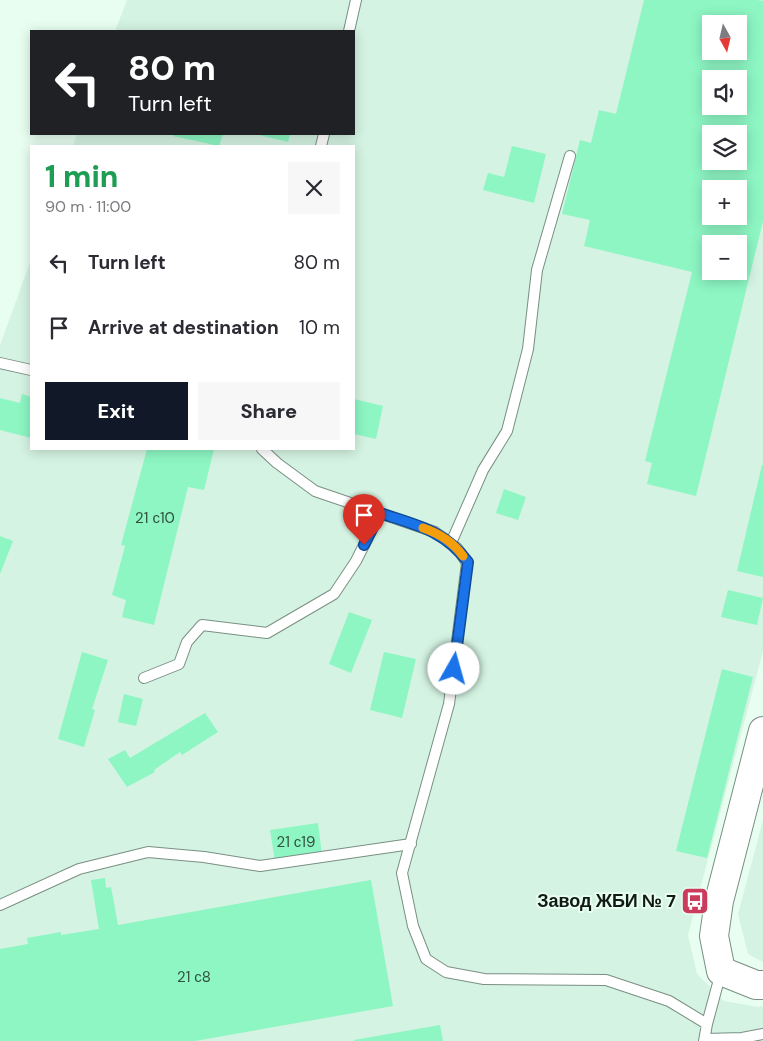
<!DOCTYPE html>
<meta charset="utf-8">
<style>
body{margin:0;font-family:"DM Sans",sans-serif;background:#f7f7f7;color:#2b2b33;height:100vh;display:flex;flex-direction:column;font-size:19px;white-space:nowrap}
*{box-sizing:border-box;margin:0}
p{font-size:16px;color:#7c7c81}
.icon{flex:none;width:28px;height:28px;fill:none;stroke:currentColor;stroke-width:2;stroke-linecap:round;stroke-linejoin:round}
.map{position:relative;flex:1;overflow:hidden}
.drawer{position:absolute;left:30px;top:145px;width:325px;height:305px;display:flex;flex-direction:column;background:#fff;border-radius:0px;box-shadow:0 2px 12px #0003}
.drawer>*{flex:none}
.guide{position:absolute;left:30px;top:30px;width:325px;height:105px;border-radius:0px;box-shadow:0 2px 12px #0003;background:#202124;color:#fff;overflow:hidden}
.needle{width:32px;rotate:172deg}
.buttons{position:absolute;left:702px;top:15px;display:grid;gap:10px}
.buttons a{display:grid;place-items:center;width:45px;height:45px;border-radius:0px;background:#fff;box-shadow:0 2px 12px #0003;font-size:25px}
.pin{position:absolute;display:grid;place-items:center;width:42px;height:42px;color:#fff;margin:-51px -21px;border-radius:50% 50% 50% 0;rotate:-45deg;box-shadow:0 0 5px #0007}
.pin .icon{rotate:45deg}
.me{position:absolute;width:55px;margin:-28px;rotate:7deg;stroke-linejoin:round;filter:drop-shadow(0 0 4px #0008)}
.turn{display:flex;align-items:center;gap:18px;height:105px;padding:0 15px;font-size:22px}
.turn .icon{width:65px;height:65px;stroke-width:2.5}
.turn b{display:block;font-size:35px;line-height:42px}
.round{display:grid;place-items:center;flex:none;width:52px;height:52px;border-radius:0px;background:#f7f7f7}
.summary{display:flex;align-items:center;justify-content:space-between;height:85px;padding:0 15px}
h1{font-size:30px;font-weight:800;line-height:38px;color:#1e9e55}
.button{display:flex;gap:10px;margin-top:auto;padding:10px 15px}
.button a{flex:1;height:58px;border-radius:0px;background:#111827;color:#fff;font-size:20px;font-weight:800;line-height:58px;text-align:center}
.button a+a{background:#f7f7f7;color:#2b2b33}
ul{padding:0;list-style:none}
li{display:flex;align-items:center;gap:15px;height:65px;padding:0 15px}
li div{flex:1}
li b{display:block;font-size:19px}
li em{font-style:normal}
.map>svg:first-child{display:block}
.built{fill:#d4f3e2;fill-rule:evenodd}
.building{fill:#8df6c3;fill-rule:evenodd}
.lines{fill:none;stroke-linecap:round;stroke-linejoin:round}
.lane-casing{stroke:#7a8f84;stroke-width:12}
.secondary-casing{stroke:#7a8f84;stroke-width:30}
.lane{stroke:#fff;stroke-width:10}
.secondary{stroke:#fff;stroke-width:28}
.route-casing{stroke:#114b97;stroke-width:12}
.route{stroke:#1a73e8;stroke-width:9}
.slow{stroke:#f59e0b;stroke-width:9}
.labels{text-anchor:middle;dominant-baseline:central;stroke-width:4;stroke-linejoin:round;paint-order:stroke}
.number-label{font-size:15px;fill:#315140}
.poi-label{font-size:18px;font-weight:bold;fill:#121a15;stroke:#e7fef1;text-anchor:end}
</style>
<div class="map">
<svg width="763" height="1041" viewBox="0 0 763 1041">
<rect width="100%" height="100%" fill="#e7fef1"/>
<path class="built" d="M127,0H763V651L688,935L697,974L724,1001L758,1007L763,1006V1041H0V345L31,260V449H354V146H73L77,134H354V31H115ZM711,24H739V51H711ZM711,79H739V106H711ZM711,134H739V161H711ZM711,189H739V216H711ZM711,244H739V271H711Z
M763,820V962L748,954L738,914Z"/>
<path class="building" d="M644,0H757L763,1V221L696,496L647,484L652,463L645,461L692,272L584,246L590,220L562,214L580,140L591,143L599,110L616,114ZM711,24H739V51H711ZM711,79H739V106H711ZM711,134H739V161H711ZM711,189H739V216H711ZM711,244H739V271H711Z
M174,134H223L219,146L173,136Z
M255,134H290L288,142Z
M512,146L546,154L534,203L483,190L488,173L504,177Z
M22,394L31,397V438L0,430V398L20,403Z
M354,399L383,406L376,439L354,434Z
M147,449H214L204,490L188,487L154,625L122,617L126,600L112,595L125,546L121,545Z
M762,465H763V577L737,571Z
M504,489L526,497L518,520L496,513Z
M0,536L13,541L0,574Z
M728,590L763,598L757,625L721,617Z
M349,612L372,620L351,673L329,664Z
M82,652L108,660L92,709L95,710L84,747L58,739Z
M384,652L416,659L402,718L370,710Z
M722,669L753,677L707,858L676,851Z
M124,694L143,699L136,726L118,722Z
M205,713L218,732L182,755L180,752L154,770L155,772L127,787L108,759L125,750L130,758Z
M318,823L322,855L275,861L270,830Z
M105,878L106,888L111,887L118,925L371,880L393,1006L195,1041H0V949L28,944L27,938L61,932V935L99,929L91,880Z
M440,1025L443,1041H354V1040Z"/>
<g class="lines">
<g class="lane-casing">
<path id="lane" d="M349,31L356,0
M321,146L324,134
M0,363L31,370
M262,449L277,463L315,491L435,532L457,548L467,563L449,704L402,873L413,926L426,959L446,972L484,979L606,980L669,1001L707,1024
M451,543L483,470L507,431L528,349L537,270L570,156
M144,678L179,664L187,642L202,625L267,633L334,594L356,561L380,513
M0,905L79,869L148,852L204,857L260,866L411,844
M705,1039L742,1038L763,1034
M704,1041L707,1024L721,972"/>
</g>
<g class="secondary-casing">
<path id="secondary" d="M763,731L719,901L714,936L721,971L756,985H763"/>
</g>
<use href="#lane" class="lane"/>
<use href="#secondary" class="secondary"/>
</g>
<g class="lines">
<g class="route-casing">
<path id="route" d="M364,545L380,513C416,525 444,530 468,562L454,669"/>
</g>
<use href="#route" class="route"/>
<path class="slow" d="M423,528C438,533 453,542 463,556"/>
</g>
<defs>
<g id="bus-square" transform="scale(1.4375)"><rect x="-9" y="-9" width="18" height="18" rx="4" fill="#cb3b5c" stroke="#e7fef1"/><path d="M-5-6H5V4H4V6H2V4H-2V6H-4V4H-5ZM-3.5-4V0h7V-4ZM-3.5 1.2v1.5H-2V1.2ZM2 1.2v1.5H3.5V1.2Z" fill="#fff"/></g>
</defs>
<g fill-rule="evenodd">
<use href="#bus-square" x="695" y="901"/>
</g>
<g class="labels">
<g class="number-label">
<text x="155" y="518">21 с10</text>
<text x="296" y="842">21 с19</text>
<text x="194" y="977">21 с8</text>
</g>
<g class="poi-label">
<text x="676" y="901">Завод ЖБИ № 7</text>
</g>
</g>
</svg>
<div class="buttons">
<a><svg class="needle" viewBox="-14 -14 28 28"><path d="M0-13l5 13h-10z" fill="#e53935"/><path d="M0 13l5-13h-10z" fill="#7c7c81"/></svg></a>
<a><svg class="icon" aria-label="sound" viewBox="0 0 24 24"><path d="M4 9h4l5-4v14l-5-4H4zM17 9q2 3 0 6"/></svg></a>
<a><svg class="icon" aria-label="layers" viewBox="0 0 24 24"><path d="M12 4l9 5-9 5-9-5zM3 14l9 5 9-5"/></svg></a>
<a>+</a>
<a>−</a>
</div>
<div class="pin" style="left:364px;top:545px;background:#d93025"><svg class="icon" aria-label="arrive" viewBox="0 0 24 24"><path d="M6 21V4h12l-3 4 3 4H6"/></svg></div>
<svg class="me" style="left:454px;top:669px" viewBox="-20 -20 40 40"><circle r="19" fill="#fff"/><path d="M0-13L10 11 0 6-10 11z" fill="#1a73e8"/></svg>
<div class="guide">
<div class="turn"><svg class="icon" aria-label="left" viewBox="0 0 24 24"><path d="M17 20v-9H6M10 6l-5 5 5 5"/></svg><div><b>80 m</b>Turn left</div></div>
</div>
<section class="drawer">
<div class="summary"><div><h1>1 min</h1><p>90 m · 11:00</p></div><a class="round"><svg class="icon" aria-label="close" viewBox="0 0 24 24"><path d="M6 6l12 12M18 6L6 18"/></svg></a></div>
<ul>
<li><svg class="icon" aria-label="left" viewBox="0 0 24 24"><path d="M17 20v-9H6M10 6l-5 5 5 5"/></svg><div><b>Turn left</b></div><em>80 m</em></li>
<li><svg class="icon" aria-label="arrive" viewBox="0 0 24 24"><path d="M6 21V4h12l-3 4 3 4H6"/></svg><div><b>Arrive at destination</b></div><em>10 m</em></li>
</ul>
<div class="button"><a>Exit</a><a>Share</a></div>
</section>
</div>
